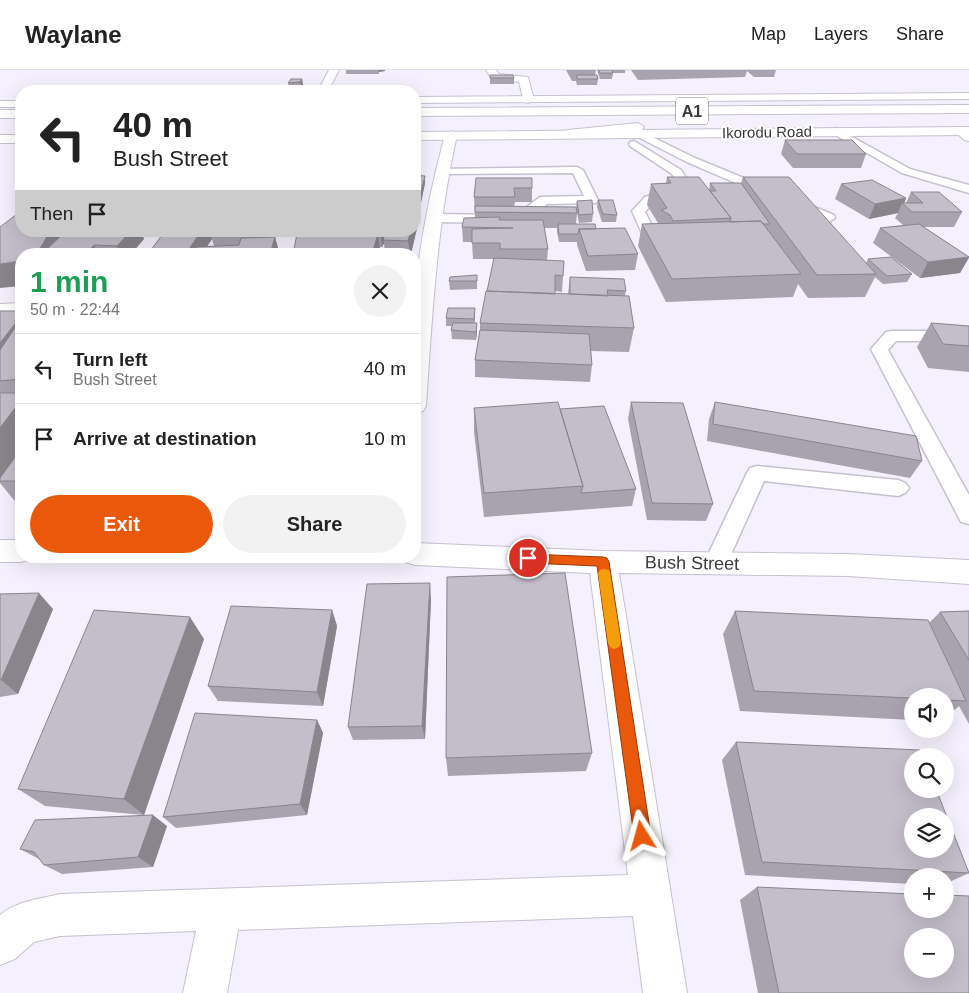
<!DOCTYPE html>
<meta charset="utf-8">
<style>
body{margin:0;font-family:Arial,sans-serif;background:#f2f2f2;color:#222;height:100vh;display:flex;flex-direction:column;font-size:19px;white-space:nowrap}
*{box-sizing:border-box;margin:0}
p{font-size:16px;color:#767676}
.icon{flex:none;width:28px;height:28px;fill:none;stroke:currentColor;stroke-width:2;stroke-linecap:round;stroke-linejoin:round}
.map{position:relative;flex:1;overflow:hidden}
.side{position:absolute;left:15px;top:178px;width:406px;height:315px;display:flex;flex-direction:column;background:#fff;border-radius:20px;box-shadow:0 5px 20px #0002}
.side>*{flex:none}
.guide{position:absolute;left:15px;top:15px;width:406px;height:152px;border-radius:20px;box-shadow:0 5px 20px #0002;background:#fff;color:#222;overflow:hidden}
.fabs{position:absolute;left:904px;top:618px;display:grid;gap:10px}
.fabs a{display:grid;place-items:center;width:50px;height:50px;border-radius:50%;background:#fff;box-shadow:0 5px 20px #0002;font-size:25px}
.pin{position:absolute;display:grid;place-items:center;width:42px;height:42px;color:#fff;margin:-21px;border:2px solid #fff;border-radius:50%;box-shadow:0 1px 5px #0007}
.me{position:absolute;width:55px;margin:-28px;rotate:352deg;stroke-linejoin:round;filter:drop-shadow(0 0 4px #0008)}
.turn{display:flex;align-items:center;gap:18px;height:105px;padding:0 15px;font-size:22px}
.turn .icon{width:65px;height:65px;stroke-width:2.5}
.turn b{display:block;font-size:35px;line-height:42px}
.then{display:flex;align-items:center;height:48px;padding:0 15px;background:#0003;gap:10px;font-size:19px}
.round{display:grid;place-items:center;flex:none;width:52px;height:52px;border-radius:26px;background:#f2f2f2}
.summary{display:flex;align-items:center;justify-content:space-between;height:85px;padding:0 15px}
h1{font-size:30px;font-weight:700;line-height:38px;color:#1e9e55}
.button{display:flex;gap:10px;margin-top:auto;padding:10px 15px}
.button a{flex:1;height:58px;border-radius:30px;background:#ea580c;color:#fff;font-size:20px;font-weight:700;line-height:58px;text-align:center}
.button a+a{background:#f2f2f2;color:#222}
ul{padding:0;list-style:none}
li{display:flex;align-items:center;gap:15px;height:70px;padding:0 15px;border-top:1px solid #e0e0e0}
li div{flex:1}
li b{display:block;font-size:19px}
li em{font-style:normal}
header{display:flex;align-items:center;gap:30px;box-sizing:border-box;height:70px;padding:0 25px;background:#fff;border-bottom:1px solid #e0e0e0}
header strong{font-size:24px}
nav{display:flex;gap:28px;margin-inline-start:auto;font-size:18px}
.map>svg:first-child{display:block}
.lines{fill:none;stroke-linecap:round;stroke-linejoin:round}
.lane-casing{stroke:#c6c1ce;stroke-width:3}
.street-casing{stroke:#c6c1ce;stroke-width:2}
.primary-casing{stroke:#c6c1ce;stroke-width:2}
.highway-casing{stroke:#c6c1ce;stroke-width:2}
.lane{fill:#fff;fill-rule:evenodd}
.street{fill:#fff;fill-rule:evenodd}
.primary{fill:#fff;fill-rule:evenodd}
.highway{fill:#fff;fill-rule:evenodd}
.wall{fill:#a8a3ae;fill-rule:evenodd}
.shaded-wall{fill:#88858d}
.building{fill:#c3beca;stroke:#88858d;fill-rule:evenodd}
.route{fill:#ea580c;stroke:#983908}
.slow{fill:#f59e0b}
.labels{text-anchor:middle;dominant-baseline:central;stroke-width:4;stroke-linejoin:round;paint-order:stroke}
.far-street-label{font-size:15px;fill:#3b393e;stroke:#fff}
.shield{fill:#fff;stroke:#767478;stroke-width:1}
.shield-label{font-size:16px;font-weight:bold;fill:#3b393e}
.street-label{font-size:18px;fill:#3b393e;stroke:#fff}
</style>
<header>
<strong>Waylane</strong>
<nav><a>Map</a><a>Layers</a><a>Share</a></nav>
</header>
<div class="map">
<svg width="969" height="923" viewBox="0 0 969 923">
<rect width="100%" height="100%" fill="#f5f0fd"/>
<g class="lines">
<g class="lane-casing">
<path id="lane" d="M836,58L910,99L969,115V123L902,103L832,63L831,61L832,59Z
M640,61L695,88L834,145L835,148L829,152L824,151L687,92L636,66L635,64Z
M634,71L681,100L692,117L690,120L653,133L645,142L658,168L651,172L644,168L632,141L645,127L679,115L672,104L630,76L629,74L630,72Z
M577,97L583,100L598,130L596,133L547,134L524,152L519,153L434,152L428,148L434,144L516,145L540,127L584,126L573,103L442,104L438,103L436,101L438,99Z
M892,261H969V271H896L888,280L969,425V454L961,452L871,279L886,262Z
M757,396L898,410L905,413L909,418L905,423L898,426L764,411L724,500L716,502L708,500L704,493L747,403L750,398Z"/>
</g>
<g class="street-casing">
<path id="street" d="M329,0H339L328,21H318Z
M486,0H496L499,4L528,7L534,30L528,33L524,32L519,12L492,9Z
M961,57L969,61V71L964,70L955,61Z
M451,61L457,65C437,154 432,245 426,336L423,341L415,343C415,304 412,263 415,224C420,170 431,117 445,65Z
M21,233V245L0,246V234Z
M0,470H21V486H32L31,489L21,492H0Z
M415,473L603,481L848,484L969,490V514L848,506L619,503L687,923H643L633,846L238,860L227,923H183L196,861L60,866L34,872L15,889L0,895V845C17,831 39,829 60,824L628,805L590,503L415,495L405,492L402,486H415Z"/>
</g>
<g class="primary-casing">
<path id="primary" d="M969,23V29L415,33V27Z
M0,31H21V37H0Z
M969,57V65L415,70V62Z
M0,65H21V73H0Z"/>
</g>
<g class="highway-casing">
<path id="highway" d="M969,35V43L415,46V38Z
M0,40H21V48H0Z
M638,53L644,57L642,60L568,68L562,64L568,60Z"/>
</g>
<use href="#lane" class="lane"/>
<use href="#street" class="street"/>
<use href="#primary" class="primary"/>
<use href="#highway" class="highway"/>
</g>
<path class="wall" d="M346,0H385V1L379,2V4H346Z
M566,0H596L595,5L598,9L597,15H577L576,11H572Z
M597,0H625V3H613L612,9H600Z
M631,0H776L774,7H754L747,1L745,7L638,10Z
M490,8H514V14H490Z
M302,9L303,15L301,19H290L288,13Z
M785,70L866,84L861,98H793L781,84Z
M415,105L425,113L419,142H415Z
M667,107L709,120L710,113H741L743,107L866,193L868,189L912,204L907,212L883,214L875,207L865,227L808,228L798,214L793,227L666,232L638,176L642,154L658,153L647,135L651,114L666,113Z
M476,108L532,118V132H515L514,137L577,143L576,154L596,159L638,184L635,200L586,201L577,175V172H559L557,162V158H544L548,179L547,191L563,206L562,222L555,221V224H568L570,207L626,221L625,226L634,258L629,282L591,281L592,295L590,312L475,307V290L480,260V253L494,189H473L472,172H463L462,157L475,148L474,127Z
M841,114L906,128L904,133H906L911,122L962,142L954,157H924L969,187V188L960,203L920,208L873,173L880,158L903,155L895,148L898,143L869,149L835,129Z
M598,130L617,145L616,152H602L597,137Z
M577,131L593,144L592,152L579,153L576,138Z
M416,143L417,158L411,184H385L384,173L382,177H380L379,184H293L319,164V162L415,161Z
M21,161L141,162L144,169L131,184H21Z
M165,161H270L266,167H275L279,182L278,184H148ZM212,169L214,176H207Z
M477,205V219L450,220L449,211Z
M475,238L474,253H477V262L476,270L452,269L451,260L452,256H446V248Z
M0,241H21V378L4,403L21,379V435H18L0,413Z
M931,253L969,256V302L928,298L917,277Z
M631,332L713,434L706,451L647,450L628,349Z
M715,332L922,391L910,408L707,371L709,349Z
M474,338L560,339L636,419L632,436L484,447L474,362Z
M0,524L53,539L18,624L0,627Z
M431,529L425,669L353,670L348,657Z
M332,540L337,556L323,636L218,631L208,616Z
M735,541L929,553L940,542L969,541V654L959,636L945,648V626H912V650L740,641L723,564Z
M204,569L144,745L45,736L18,719Z
M317,650L323,663L307,745L176,758L163,747Z
M736,672L969,803L945,814V806H912V814L745,805L722,690Z
M592,683L586,701L448,706L446,688Z
M167,756L153,797L62,804L44,795L39,789L20,779Z
M757,817L969,923H758L740,830Z"/>
<path class="shaded-wall" d="M378,0H385V1L379,2Z
M302,9L303,15L301,19L300,12Z
M425,106V113L419,142L418,134Z
M906,128L904,134L902,133L898,143L869,149L875,134Z
M416,143L417,158L411,184H410L408,171L411,161H415V148Z
M50,161H84L61,184H37Z
M126,161H142L141,162L144,169L131,184H121L117,176Z
M201,161H209L212,169L202,184H186Z
M255,161H270L259,177Z
M380,161H389L383,170L384,173L382,177Z
M378,164L380,180L379,184H372Z
M275,167L279,182L278,184H270Z
M94,175L98,184H86Z
M969,187L960,203L920,208L928,192Z
M21,191V216L0,218V194Z
M475,238V247L474,257V249Z
M21,246V275L0,304V273Z
M477,253V262L476,270V262Z
M21,330V378L0,409V358Z
M430,513L431,529L425,669L422,656Z
M39,523L53,539L18,624L1,610Z
M332,540L337,556L323,636L317,622Z
M190,547L204,569L144,745L124,729Z
M317,650L323,663L307,745L300,734Z
M153,745L167,756L153,797L138,787Z"/>
<path class="building" d="M599,0H612L613,3H600Z
M490,5H513L514,8H490Z
M577,5H597L598,9H577Z
M291,9H302L300,12L288,13Z
M785,70H852L866,84H797Z
M415,105L425,106L418,134H415Z
M667,107H699L731,148L673,151L670,145L661,140L667,138L651,114L671,113Z
M743,107H789L876,204L817,205Z
M476,108H532V118H514L515,127H474Z
M872,110L906,128L875,134L841,114Z
M710,113H741L770,154H763L761,151L730,152L731,148L710,121H716Z
M911,122H939L962,142H912L902,133H923Z
M592,130L593,144L579,145L577,131Z
M598,130H613L617,145L603,144Z
M475,136L576,137L577,143L475,142Z
M21,141V161H50L37,184H21V191L0,194V157Z
M500,147L499,150H543L548,179H500V173H472V159L513,158L462,157L464,148Z
M761,151L801,204L672,209L642,154Z
M558,154H595L596,159H579L578,164H559Z
M919,154L969,187L928,192L880,158Z
M625,158L638,184L588,186L579,159Z
M66,161H131L117,176L94,175L86,184H44L47,179Z
M165,161H201L186,184H148Z
M319,161H380V162H319Z
M386,161H411L408,171L383,170Z
M297,164H378L372,184H293Z
M275,167L270,184H194L197,177L239,175L241,168Z
M891,187L912,204L887,206L868,189Z
M494,188L564,191L563,206L555,205V224L487,221Z
M477,205V211H449L450,207Z
M570,207L624,209L626,221L607,220L608,226L570,224Z
M486,221L629,226L634,258L480,253Z
M448,238H475L474,249L446,248Z
M0,241H21V246L0,273Z
M21,249V309L0,311V280Z
M453,253H477L476,262L451,260Z
M931,253L969,256V276L943,274Z
M480,260L589,264L592,295L475,290Z
M0,323H21V330L0,358Z
M558,332L583,416L484,423L474,338Z
M631,332L683,333L713,434L652,433Z
M715,332L916,366L922,391L713,354Z
M604,336L636,419L581,423L583,416L560,339Z
M21,379V411H0V408Z
M565,503L592,683L446,688L447,507Z
M430,513L422,656L348,657L367,514Z
M39,523L1,610H0V524Z
M231,536L332,540L317,622L208,616Z
M94,540L190,547L124,729L18,719Z
M735,541L928,550L966,631L945,630V626H912V628L754,621Z
M969,541V590L940,542Z
M195,643L317,650L300,734L163,747Z
M736,672L920,680L922,686H912V719H936L969,803L762,792ZM912,746H945V779H912Z
M153,745L138,787L44,795L34,782L20,779L35,750Z
M757,817L912,824V839H945V825L969,826V923H779ZM912,866H945V899H912Z"/>
<path class="route" d="M528,484L603,487L607,488L609,492L651,766L648,772L642,775L637,772L634,766L597,496L528,493L523,492L522,488L523,485Z"/>
<path class="slow" d="M604,499L609,500L610,503L621,573L619,577L614,579L610,577L608,573L598,503L600,500Z"/>
<g class="labels">
<g class="far-street-label">
<text transform="translate(767 62) rotate(-1)">Ikorodu Road</text>
</g>
<rect class="shield" x="676" y="27.5" width="32" height="27" rx="4"/>
<g class="shield-label">
<text x="692" y="41">A1</text>
</g>
<g class="street-label">
<text transform="translate(692 493) rotate(1)">Bush Street</text>
</g>
</g>
</svg>
<div class="fabs">
<a><svg class="icon" aria-label="sound" viewBox="0 0 24 24"><path d="M4 9h4l5-4v14l-5-4H4zM17 9q2 3 0 6"/></svg></a>
<a><svg class="icon" aria-label="search" viewBox="0 0 24 24"><circle cx="10" cy="10" r="6"/><path d="M15 15l6 6"/></svg></a>
<a><svg class="icon" aria-label="layers" viewBox="0 0 24 24"><path d="M12 4l9 5-9 5-9-5zM3 14l9 5 9-5"/></svg></a>
<a>+</a>
<a>−</a>
</div>
<div class="pin" style="left:528px;top:488px;background:#d93025"><svg class="icon" aria-label="arrive" viewBox="0 0 24 24"><path d="M6 21V4h12l-3 4 3 4H6"/></svg></div>
<svg class="me" style="left:642px;top:766px" viewBox="-20 -20 40 40"><path d="M0-17L14 15 0 8-14 15z" fill="#ea580c" stroke="#fff" stroke-width="4"/></svg>
<div class="guide">
<div class="turn"><svg class="icon" aria-label="left" viewBox="0 0 24 24"><path d="M17 20v-9H6M10 6l-5 5 5 5"/></svg><div><b>40 m</b>Bush Street</div></div>
<div class="then">Then<svg class="icon" aria-label="arrive" viewBox="0 0 24 24"><path d="M6 21V4h12l-3 4 3 4H6"/></svg></div>
</div>
<section class="side">
<div class="summary"><div><h1>1 min</h1><p>50 m · 22:44</p></div><a class="round"><svg class="icon" aria-label="close" viewBox="0 0 24 24"><path d="M6 6l12 12M18 6L6 18"/></svg></a></div>
<ul>
<li><svg class="icon" aria-label="left" viewBox="0 0 24 24"><path d="M17 20v-9H6M10 6l-5 5 5 5"/></svg><div><b>Turn left</b><p>Bush Street</p></div><em>40 m</em></li>
<li><svg class="icon" aria-label="arrive" viewBox="0 0 24 24"><path d="M6 21V4h12l-3 4 3 4H6"/></svg><div><b>Arrive at destination</b></div><em>10 m</em></li>
</ul>
<div class="button"><a>Exit</a><a>Share</a></div>
</section>
</div>
